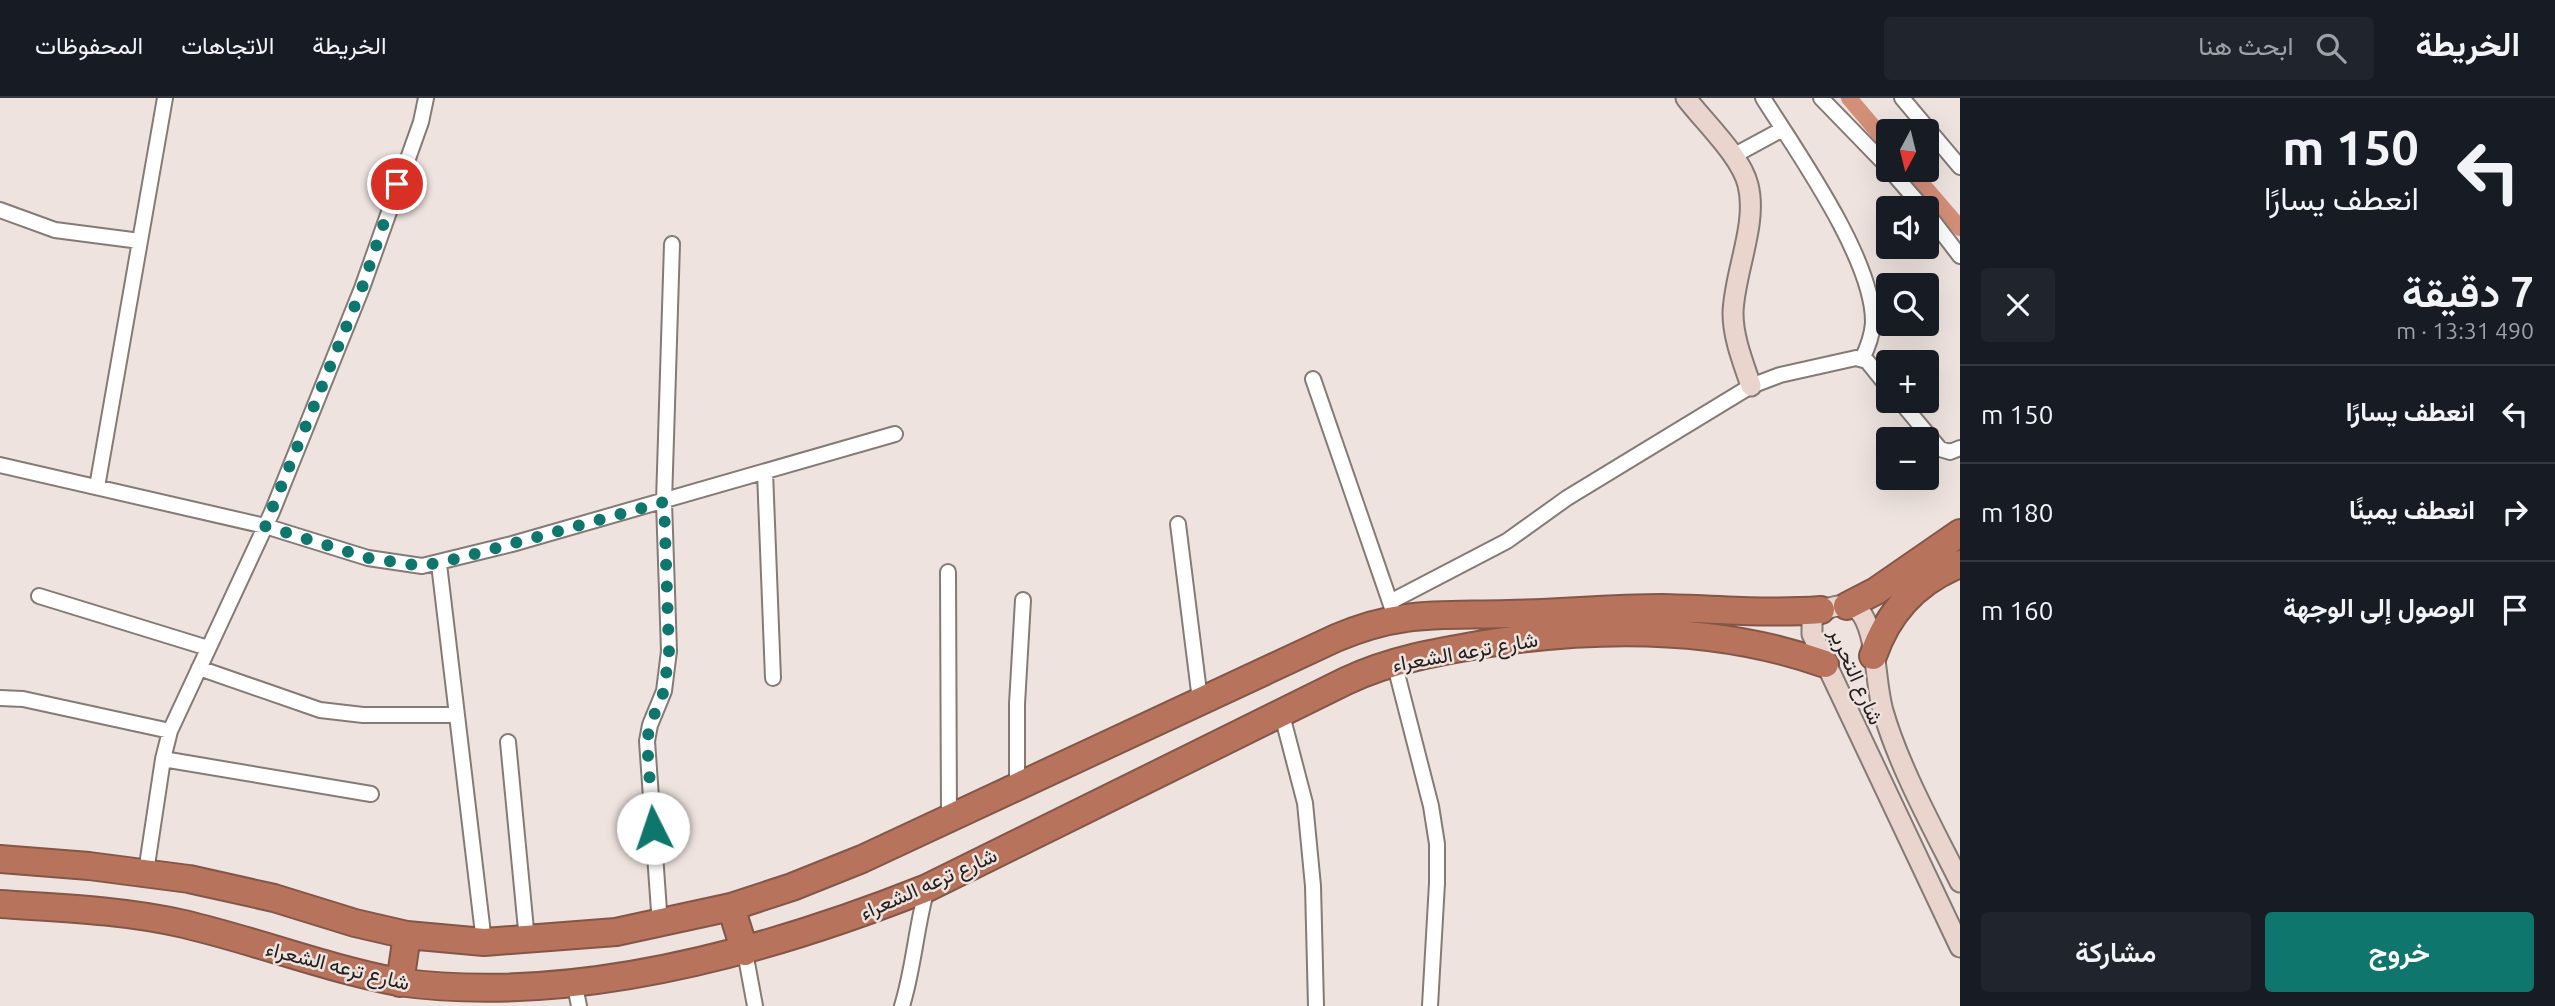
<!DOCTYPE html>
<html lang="ar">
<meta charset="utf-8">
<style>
body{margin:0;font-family:Ubuntu,Vazirmatn,sans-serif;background:#20242c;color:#f1f3f6;direction:rtl;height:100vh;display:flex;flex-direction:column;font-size:26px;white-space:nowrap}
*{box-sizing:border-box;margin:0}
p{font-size:23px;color:#9ea1a6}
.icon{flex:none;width:38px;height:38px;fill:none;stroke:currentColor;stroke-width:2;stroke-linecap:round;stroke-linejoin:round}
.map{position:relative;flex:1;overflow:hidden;direction:ltr}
.details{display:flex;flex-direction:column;background:#171b24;width:595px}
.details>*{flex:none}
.top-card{background:#171b24;color:#f1f3f6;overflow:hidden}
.needle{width:46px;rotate:187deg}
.fabs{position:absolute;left:1876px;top:21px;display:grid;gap:14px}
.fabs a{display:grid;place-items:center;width:63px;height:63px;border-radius:7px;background:#171b24;box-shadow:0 7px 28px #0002;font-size:35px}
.pin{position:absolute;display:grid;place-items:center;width:60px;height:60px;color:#fff;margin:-30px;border:4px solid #fff;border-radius:50%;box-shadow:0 2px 7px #0007}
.me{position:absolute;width:77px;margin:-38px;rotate:356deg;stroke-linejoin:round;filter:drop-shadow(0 0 5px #0008)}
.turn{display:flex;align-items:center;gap:24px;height:147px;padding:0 21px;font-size:32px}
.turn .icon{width:91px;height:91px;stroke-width:2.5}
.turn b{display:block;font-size:49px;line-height:60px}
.round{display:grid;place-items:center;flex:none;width:74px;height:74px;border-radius:7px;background:#20242c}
.headline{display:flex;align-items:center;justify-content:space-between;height:119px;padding:0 21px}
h1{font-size:42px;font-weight:600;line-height:52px}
.primary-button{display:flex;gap:14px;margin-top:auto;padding:14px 21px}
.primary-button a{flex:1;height:80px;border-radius:7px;background:#0f766e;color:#fff;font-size:28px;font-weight:600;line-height:80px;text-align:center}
.primary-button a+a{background:#20242c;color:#f1f3f6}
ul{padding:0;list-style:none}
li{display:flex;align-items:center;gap:21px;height:98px;padding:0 21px;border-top:2px solid #363941}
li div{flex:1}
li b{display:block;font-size:26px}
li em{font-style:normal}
header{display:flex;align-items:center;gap:42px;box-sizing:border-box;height:98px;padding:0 35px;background:#171b24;border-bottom:2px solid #363941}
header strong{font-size:33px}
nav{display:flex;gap:38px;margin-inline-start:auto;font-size:24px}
.search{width:490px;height:63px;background:#20242c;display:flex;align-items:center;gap:18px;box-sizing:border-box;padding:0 24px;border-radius:7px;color:#9ea1a6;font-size:26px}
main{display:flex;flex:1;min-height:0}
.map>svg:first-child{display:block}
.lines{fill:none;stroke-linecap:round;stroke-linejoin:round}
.canal{stroke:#d48f78;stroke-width:16}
.street-casing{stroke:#847a76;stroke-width:18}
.secondary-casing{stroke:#847a76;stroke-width:23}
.highway-casing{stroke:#845647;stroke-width:30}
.street{stroke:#fff;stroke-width:14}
.secondary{stroke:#e9d5ce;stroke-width:19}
.highway{stroke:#b7735c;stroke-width:26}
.route{stroke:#0f766e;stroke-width:12;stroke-dasharray:0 21.6}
.labels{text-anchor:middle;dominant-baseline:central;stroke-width:5;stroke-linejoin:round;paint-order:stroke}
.street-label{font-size:21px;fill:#24201f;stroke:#eee3df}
</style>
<header>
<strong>الخريطة</strong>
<div class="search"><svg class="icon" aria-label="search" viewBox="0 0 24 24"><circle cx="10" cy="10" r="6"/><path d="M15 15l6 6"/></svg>ابحث هنا</div>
<nav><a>الخريطة</a><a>الاتجاهات</a><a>المحفوظات</a></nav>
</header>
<main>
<section class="details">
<div class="top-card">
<div class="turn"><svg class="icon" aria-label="left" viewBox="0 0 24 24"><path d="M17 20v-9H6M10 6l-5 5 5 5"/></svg><div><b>150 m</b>انعطف يسارًا</div></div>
</div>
<div class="headline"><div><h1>7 دقيقة</h1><p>490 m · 13:31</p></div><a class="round"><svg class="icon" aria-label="close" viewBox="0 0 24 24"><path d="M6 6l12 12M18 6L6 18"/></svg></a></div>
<ul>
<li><svg class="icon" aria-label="left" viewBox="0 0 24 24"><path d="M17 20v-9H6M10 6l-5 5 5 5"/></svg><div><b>انعطف يسارًا</b></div><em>150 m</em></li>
<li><svg class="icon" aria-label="right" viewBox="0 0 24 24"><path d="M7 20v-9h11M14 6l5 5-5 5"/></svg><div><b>انعطف يمينًا</b></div><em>180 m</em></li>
<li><svg class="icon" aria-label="arrive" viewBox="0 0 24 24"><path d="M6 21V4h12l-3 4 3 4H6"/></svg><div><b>الوصول إلى الوجهة</b></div><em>160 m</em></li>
</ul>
<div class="primary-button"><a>خروج</a><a>مشاركة</a></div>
</section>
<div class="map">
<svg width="1960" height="908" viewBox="0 0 1960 908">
<rect width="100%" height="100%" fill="#eee3df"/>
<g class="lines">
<path class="canal" d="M1849,0L1888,46
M1910,72L1960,130"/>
<g class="street-casing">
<path id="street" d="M1763,0C1797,54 1874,162 1873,225C1872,238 1868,249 1862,261
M1821,0L1888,69
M1902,0L1960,69
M1733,58L1783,31
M1890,72L1923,110
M0,112L55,132L140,143
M1927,115L1960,158
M1313,281L1390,504
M1900,303L1940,351L1950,354L1960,350
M0,367L265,428L368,460L422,468L512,446L895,336
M765,374L773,580
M97,389L165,0
M1178,426L1200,602
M439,466L484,844
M948,474L949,722
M39,498L208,550
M1395,519L1390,504L1507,443L1567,400L1751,288L1780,277L1856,260L1867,263L1888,289
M1394,564L1431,708L1437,746V785L1430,908
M199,570L320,612L363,617H457
M0,600L23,601L170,633
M1282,617L1305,705L1313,788L1316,908
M508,644L527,842
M163,661L371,696
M1017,689V606L1023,502
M146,774L163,661L170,633L272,414L362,190L421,24L426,0
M660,827L647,643L650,627L664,593L669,553L664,404L672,146
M745,854L755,908
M575,888L579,908
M902,908C914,869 916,829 927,790"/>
</g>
<g class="secondary-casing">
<path id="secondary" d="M1686,0C1705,25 1741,58 1748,87C1758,126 1734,175 1733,215C1733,240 1743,264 1751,288
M1960,784C1934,732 1899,669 1883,613C1875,585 1877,541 1863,518C1852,500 1823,508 1812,522V536L1960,849"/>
</g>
<g class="highway-casing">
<path id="highway" d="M1847,508L1876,493L1960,435
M1873,558C1888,514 1917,483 1960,466
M0,761L89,768L189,781L274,800L355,825L407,837L484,844L616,834L731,809L792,789L862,761L1336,540C1402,512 1440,518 1508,516C1559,515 1610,510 1662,510C1715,511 1767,516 1821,512
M0,806C61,810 124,812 184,826C256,843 325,870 398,884C572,908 766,854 927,790L1346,583C1390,562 1437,554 1484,546C1598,528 1716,527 1825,566
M731,809L745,854
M400,885L407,837"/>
</g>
<use href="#street" class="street"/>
<use href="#secondary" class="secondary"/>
<use href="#highway" class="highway"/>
</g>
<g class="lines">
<path class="route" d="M397,86L362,190L265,428L368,460L422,468L464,459L664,404L669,553L664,593L650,627L647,643L653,730"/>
</g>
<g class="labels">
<g class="street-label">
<text transform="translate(1465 553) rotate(-10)">شارع ترعه الشعراء</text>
<text transform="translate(1857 578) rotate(66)">شارع التحرير</text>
<text transform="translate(928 785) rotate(-24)">شارع ترعه الشعراء</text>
<text transform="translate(338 867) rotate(14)">شارع ترعه الشعراء</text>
</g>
</g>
</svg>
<div class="fabs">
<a><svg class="needle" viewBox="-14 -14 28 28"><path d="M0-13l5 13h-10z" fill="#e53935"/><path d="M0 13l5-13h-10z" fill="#9ea1a6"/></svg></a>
<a><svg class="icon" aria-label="sound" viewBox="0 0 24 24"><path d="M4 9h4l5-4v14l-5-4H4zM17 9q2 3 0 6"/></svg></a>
<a><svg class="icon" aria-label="search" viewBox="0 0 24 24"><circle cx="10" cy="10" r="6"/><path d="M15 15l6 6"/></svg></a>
<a>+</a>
<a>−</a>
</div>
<div class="pin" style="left:397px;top:86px;background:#d93025"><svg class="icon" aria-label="arrive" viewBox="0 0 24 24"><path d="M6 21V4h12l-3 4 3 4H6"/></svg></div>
<svg class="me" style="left:653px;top:730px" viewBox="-20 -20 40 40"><circle r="19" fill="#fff"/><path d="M0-13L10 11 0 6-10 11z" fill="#0f766e"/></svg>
</div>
</main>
